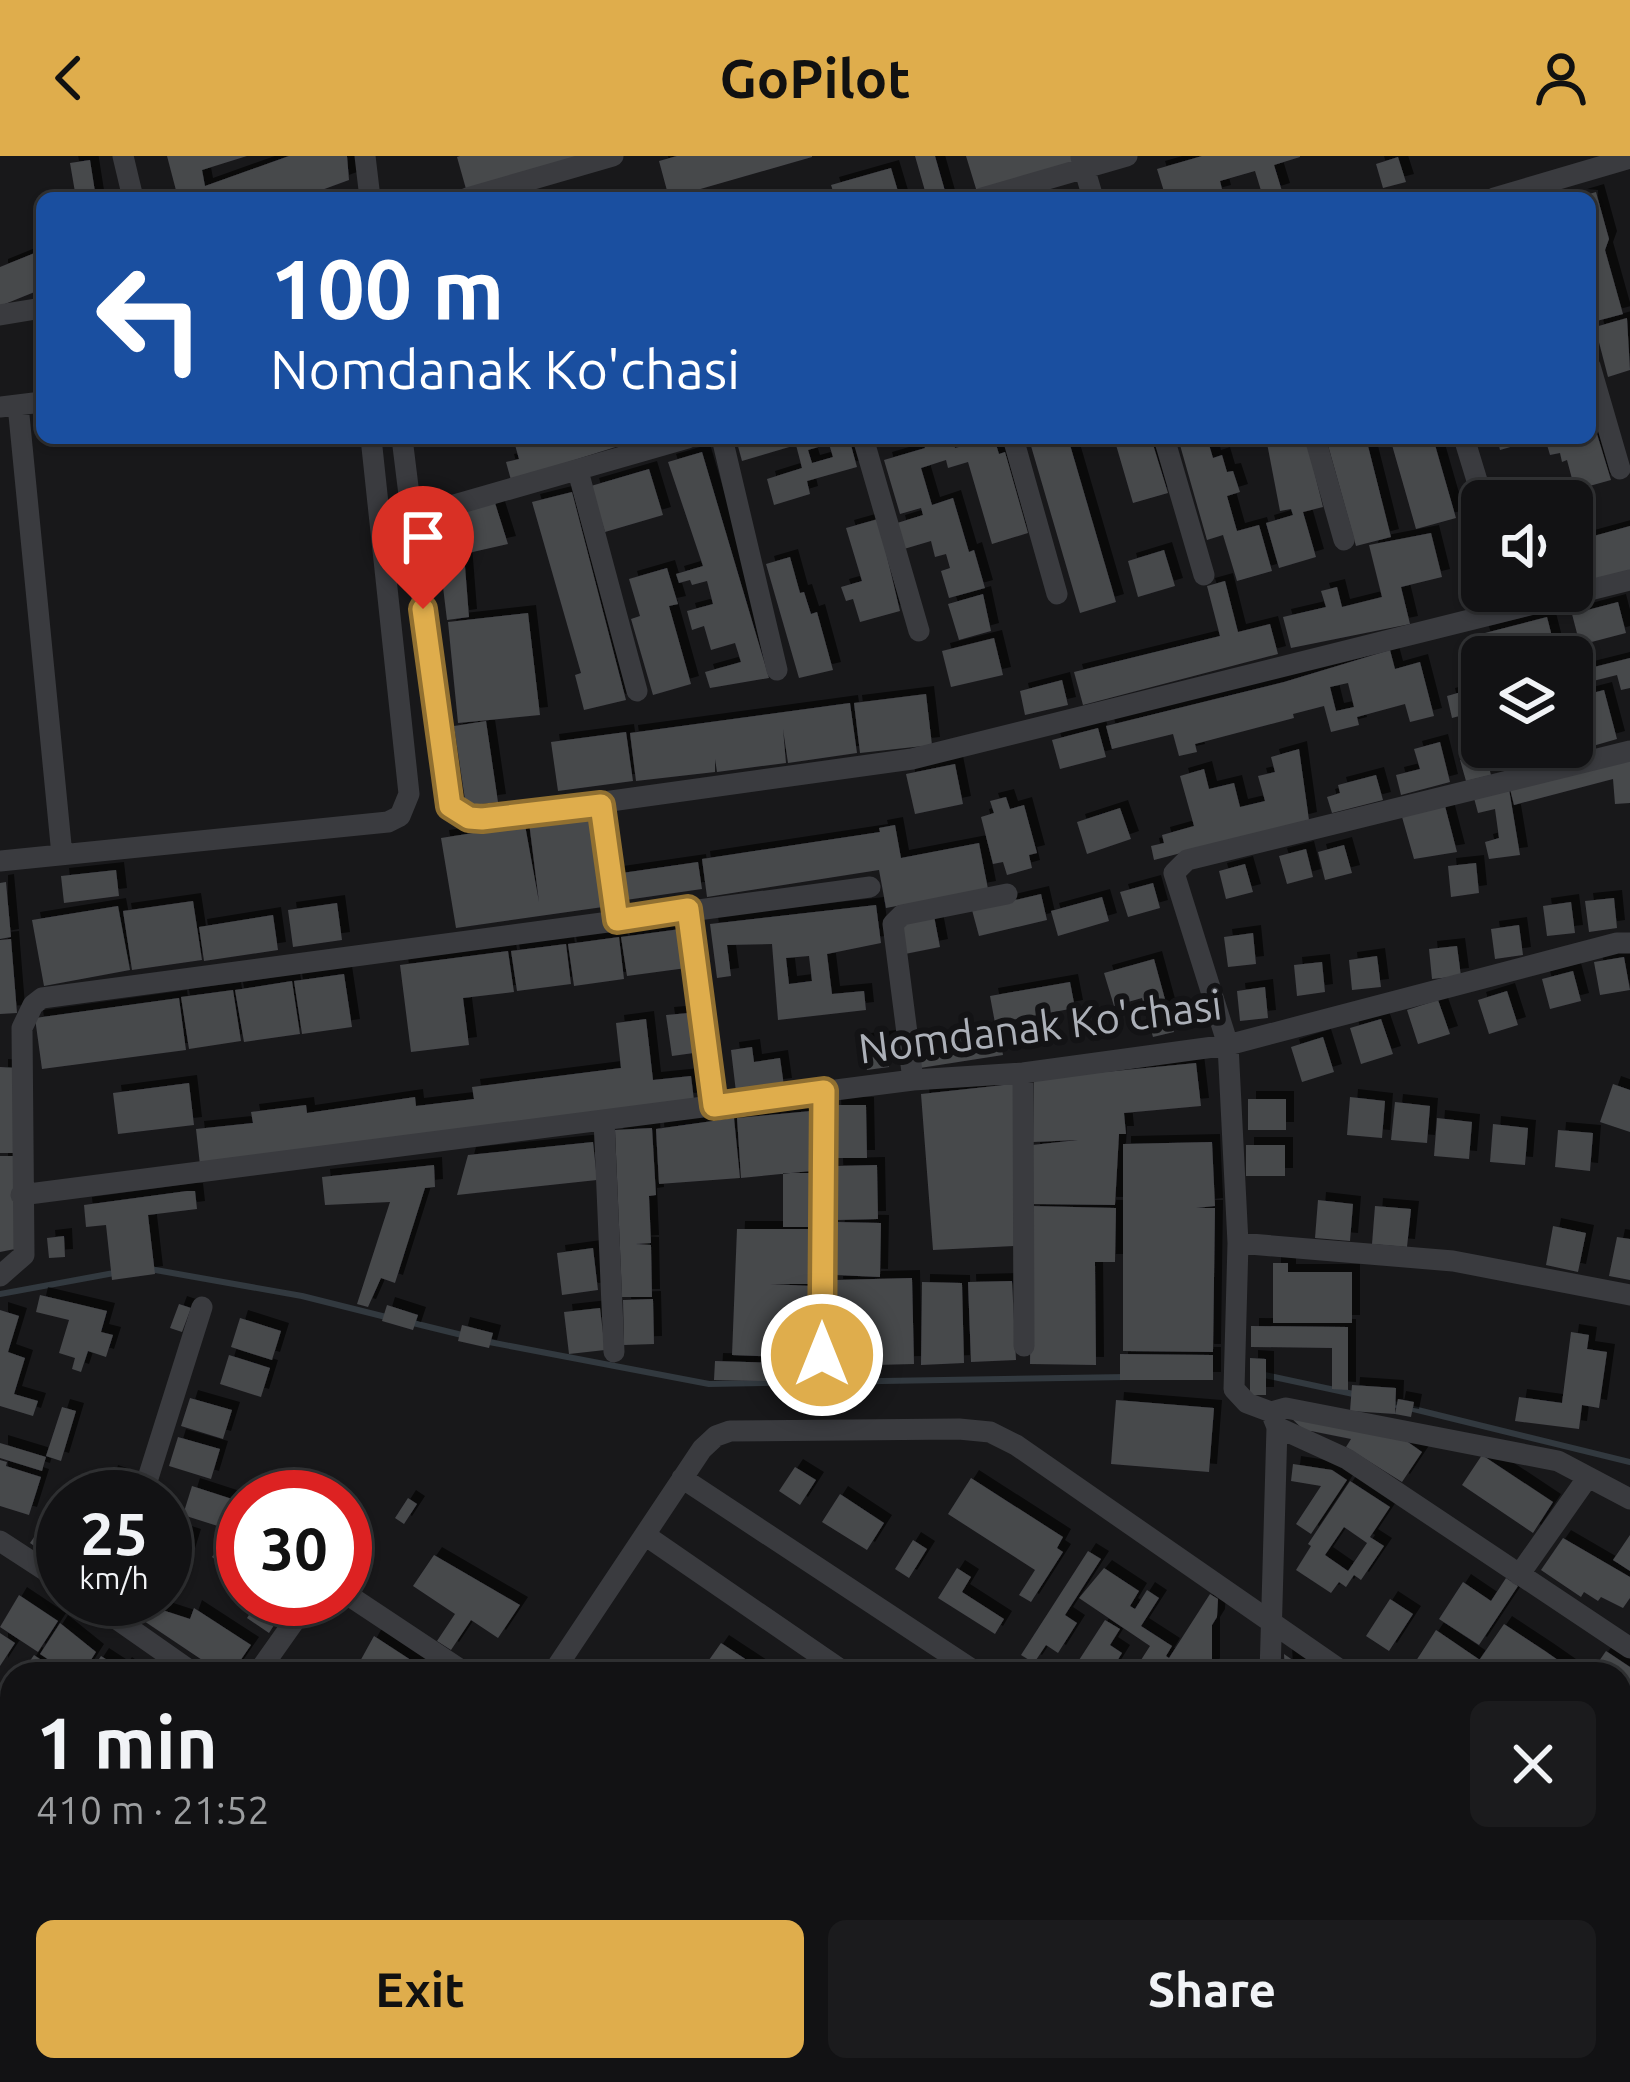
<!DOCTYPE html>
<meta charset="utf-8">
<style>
body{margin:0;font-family:Ubuntu,sans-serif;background:#1b1b1d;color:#f1f3f6;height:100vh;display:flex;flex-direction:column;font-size:45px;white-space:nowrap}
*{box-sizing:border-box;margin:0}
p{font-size:39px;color:#9c9ea0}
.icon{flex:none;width:66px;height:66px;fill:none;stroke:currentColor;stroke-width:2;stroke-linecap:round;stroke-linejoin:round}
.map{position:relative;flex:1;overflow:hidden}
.side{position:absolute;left:0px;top:1506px;width:1632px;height:420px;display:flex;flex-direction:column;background:#121214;border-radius:36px 36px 0 0;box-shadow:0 3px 9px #0004,0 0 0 3px #313234}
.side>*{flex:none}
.top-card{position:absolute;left:36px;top:36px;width:1560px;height:252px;border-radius:18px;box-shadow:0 3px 9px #0004,0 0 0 3px #313234;background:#1a4fa0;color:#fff;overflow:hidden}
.tools{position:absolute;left:1461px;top:324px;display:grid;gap:24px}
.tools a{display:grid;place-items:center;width:132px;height:132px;border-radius:18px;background:#121214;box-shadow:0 3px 9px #0004,0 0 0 3px #313234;font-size:60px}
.speed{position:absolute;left:36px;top:1314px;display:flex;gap:24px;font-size:60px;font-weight:700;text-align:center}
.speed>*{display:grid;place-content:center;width:156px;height:156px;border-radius:50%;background:#121214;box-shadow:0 3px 9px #0004,0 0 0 3px #313234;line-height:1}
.speed small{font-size:30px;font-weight:400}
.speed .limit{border:18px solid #d22;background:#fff;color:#111}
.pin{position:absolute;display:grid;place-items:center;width:102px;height:102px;color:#fff;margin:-123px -51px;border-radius:50% 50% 50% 0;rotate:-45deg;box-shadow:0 0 12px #0007}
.pin .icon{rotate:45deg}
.me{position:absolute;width:132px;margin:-66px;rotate:0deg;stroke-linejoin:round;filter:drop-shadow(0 0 9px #0008)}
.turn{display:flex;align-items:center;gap:42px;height:252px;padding:0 36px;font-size:54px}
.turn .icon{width:156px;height:156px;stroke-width:2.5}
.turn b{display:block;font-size:84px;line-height:102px}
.round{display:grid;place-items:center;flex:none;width:126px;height:126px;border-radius:18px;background:#1b1b1d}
.summary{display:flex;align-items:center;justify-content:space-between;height:204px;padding:0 36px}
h1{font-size:72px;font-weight:700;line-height:90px}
.action{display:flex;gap:24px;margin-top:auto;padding:24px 36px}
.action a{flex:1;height:138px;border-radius:18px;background:#dfad4c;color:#111;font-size:48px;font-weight:700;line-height:138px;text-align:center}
.action a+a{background:#1b1b1d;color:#f1f3f6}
header{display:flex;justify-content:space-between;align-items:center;height:156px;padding:0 36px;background:#dfad4c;color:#111;font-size:54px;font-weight:700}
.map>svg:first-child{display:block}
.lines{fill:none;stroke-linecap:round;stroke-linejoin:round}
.stream{stroke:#32393f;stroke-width:6}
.building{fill:#47484c;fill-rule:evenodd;filter:url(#shadow)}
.minor{stroke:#3a3b3f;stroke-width:21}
.route-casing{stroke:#917031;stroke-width:30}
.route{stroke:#dfad4c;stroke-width:21}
.labels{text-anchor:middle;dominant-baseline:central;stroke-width:12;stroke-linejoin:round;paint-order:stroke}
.street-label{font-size:42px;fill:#acb0b8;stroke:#131315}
</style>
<header><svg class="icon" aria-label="back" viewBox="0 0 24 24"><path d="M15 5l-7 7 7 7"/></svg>GoPilot<svg class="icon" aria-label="person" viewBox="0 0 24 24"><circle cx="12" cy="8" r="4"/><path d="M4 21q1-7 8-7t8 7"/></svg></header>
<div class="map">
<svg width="1630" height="1926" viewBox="0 0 1630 1926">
<defs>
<filter id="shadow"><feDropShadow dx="8" dy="-8" stdDeviation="0" flood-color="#0009"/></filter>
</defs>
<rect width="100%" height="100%" fill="#18181a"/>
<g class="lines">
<path class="stream" d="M150,1113L302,1140L390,1162
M0,1138L114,1117
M409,1166L466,1180
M484,1185L709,1228L1127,1221
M1260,1218L1358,1239
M1389,1247L1630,1306"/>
</g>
<path class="building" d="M167,0H247L202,14L205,30L289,0H347L349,24L300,42H178Z
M460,0H582L466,33L457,1Z
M677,0H812V1L669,42L659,5Z
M915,0H935L947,42H927Z
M966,0H1071L1074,12L977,36Z
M1202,0H1300V1L1274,9L1282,35L1263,41L1255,15L1220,25L1223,37L1204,42H1166L1157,13Z
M1398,1L1406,26L1383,32L1376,8Z
M90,4L96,42H76L70,7Z
M891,12L900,42H823L834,38L831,29Z
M1596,36L1609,83L1605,94L1623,158L1593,166L1590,42L1579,41Z
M42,94V133L0,150V111Z
M1627,162L1630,214L1608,221L1595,171Z
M1590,255L1611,324L1575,334L1567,304L1562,306L1560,297L1550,299L1545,282H1590Z
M513,282H641V283L511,324L506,306L519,303Z
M849,282L857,311L807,325L810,338L774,349L767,323L802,312L796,289L742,305L736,283ZM829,288L833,301L812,307L808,294Z
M922,282H953L955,292L994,282L999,298L1005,296L1028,377L992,388L968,306L948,312L946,304L921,312L932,349L953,342L969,396L974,394L985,432L949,442L941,415L950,412L946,398L935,401L931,385L904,393L897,367L923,359L921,352L900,358L884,304L925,292Z
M1060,282H1068L1116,446L1080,457L1031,290Z
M1114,282H1151L1168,337L1133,347Z
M1178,282H1207L1213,302L1222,299L1227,316L1233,315L1240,336L1227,340L1237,375L1259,369L1272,415L1237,425L1223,379L1207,384Z
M1266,282H1306L1323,351L1303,356L1316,401L1279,412L1266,367L1293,359L1291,353L1280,355Z
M1326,282H1366L1391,381L1356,390Z
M1390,282H1433L1456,362L1416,373Z
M1497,282H1538V283L1500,294Z
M702,296L769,522L710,532L705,516L741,506L735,487L711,494L704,470L692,474L687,455L713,448L707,425L692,429L690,424L679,427L676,418L703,410L668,306Z
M649,313L663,359L605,376L591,330Z
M572,336L626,544L584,554L575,519L581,517L532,346Z
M495,347L508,388L464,398L469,461L447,464L435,365Z
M878,363L900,455L860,466L853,443L846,445L841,431L862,425L846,372Z
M1630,370V419L1572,435V386Z
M1431,377L1442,421L1401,431L1410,468L1291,492L1283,461L1326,451L1321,435L1337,431L1342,451L1382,441L1369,389Z
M1164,394L1175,430L1138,441L1128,405Z
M790,401L800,437L804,436L811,458L817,456L833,514L799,522L766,408Z
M1482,403V435H1567L1474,457L1461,409Z
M667,412L678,448L669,450L691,528L653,539L631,463L640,460L629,423Z
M1225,425L1238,476L1270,468L1278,498L1083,549L1074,516L1220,480L1207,430Z
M983,438L991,475L959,484L948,448Z
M1618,446L1626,477L1580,489L1572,458Z
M528,457L540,559L458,567L448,466Z
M1547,461L1557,500L1482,501V554L1452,562L1447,540L1475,532L1467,502L1486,497L1481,478Z
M994,482L1003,519L951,531L942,495Z
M1390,494L1395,513L1420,506L1434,560L1410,566L1405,548L1357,561L1359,569L1331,576L1324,550L1293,558L1294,562L1195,588L1197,596L1179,600L1173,578L1112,593L1106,570L1284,526ZM1348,527L1354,551L1336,555L1330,531Z
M1630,502V532L1621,534L1617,519L1589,526L1586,513Z
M1062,524L1068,549L1025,559L1020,535Z
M1604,534L1617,583L1520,611L1514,591H1572L1573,542Z
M926,538L932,589L860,597L854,547Z
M850,547L857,597L788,607L783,573L786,607L717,616L715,603V616L636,625L630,577Z
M486,565L498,646L466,650L454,570Z
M1482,567V591H1502L1507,607L1489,611L1491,619L1466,625L1460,604L1481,599L1474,569Z
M1098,572L1106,601L1060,613L1052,584Z
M626,576L633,625L558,635L551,586Z
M1440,586L1450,626L1401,639L1396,619L1420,613L1414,593Z
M1299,593L1309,664L1154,704L1151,690L1164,687L1162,679L1194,670L1180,620L1204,613L1209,633L1234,627L1240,651L1265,645L1258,620L1275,616L1271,601Z
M1630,603V647L1615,648L1613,623L1514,649L1510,633Z
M955,608L963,648L915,658L906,618Z
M1376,619L1383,644L1332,657L1327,641L1340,637L1338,629Z
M1509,633L1520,699L1489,703L1485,686L1499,682L1495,653L1478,657L1474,642Z
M1006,641L1010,653L1024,649L1037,697L1029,699L1032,712L1007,719L1003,706L993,708L981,661L994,657L990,645Z
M1445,650L1457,696L1414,703L1402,661Z
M1120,652L1131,683L1087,698L1077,666Z
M598,657L610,750L456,772L441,682L525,669L539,746L529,666Z
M895,669L901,702L979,687L988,733L886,752L879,714L707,741L702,703L880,676L879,672Z
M1344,689L1352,717L1325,724L1318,696Z
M1306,693L1313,721L1287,728L1279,700Z
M698,706L702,733L619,745L615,718Z
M1476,707L1479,737L1451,741L1448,710Z
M1245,708L1253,736L1226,743L1219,715Z
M116,714L119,740L64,747L61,720Z
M6,726L11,781L0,783V727Z
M1153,727L1160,752L1128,761L1120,736Z
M1041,738L1047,764L979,780L972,754Z
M1102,741L1109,765L1058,780L1051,755Z
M1614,742L1617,772L1589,776L1585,745Z
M193,745L202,804L132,814L123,755Z
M1571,746L1575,777L1547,780L1543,750Z
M337,747L342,784L293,791L288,754Z
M876,749L881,787L827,798L832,838L864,835L866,854L778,864L772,788L727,789L731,820L717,822L710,768ZM809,800L812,825L789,828L786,802Z
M118,750L130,814L44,830L32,764Z
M273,759L278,794L204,805L199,771Z
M934,760L940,791L905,798L899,767Z
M1519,769L1523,799L1495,803L1491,773Z
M688,772L694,811L627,820L621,781Z
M1253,777L1256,808L1228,811L1224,781Z
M619,781L624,823L574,830L568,788Z
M11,783L17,857L0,858V784Z
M566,788L571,828L517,835L511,795Z
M1457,790L1461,820L1432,823L1429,793Z
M508,795L514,836L463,842L469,889L411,896L400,809Z
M1377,800L1381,831L1352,834L1349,804Z
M1624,801L1630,834L1600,839L1594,806Z
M1154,803L1174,876L1153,881L1142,842L1114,850L1104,817Z
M1322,806L1325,836L1297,840L1294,809Z
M1573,815L1581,845L1550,853L1542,823Z
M344,818L352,871L302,878L294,825Z
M292,825L300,878L244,886L235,834Z
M1070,826L1075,852L995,867L990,840Z
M1265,831L1268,862L1240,865L1237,835Z
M233,834L241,885L189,893L181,841Z
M1507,835L1518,869L1489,878L1478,844Z
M179,842L186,894L42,913L35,862Z
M1438,844L1450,878L1418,888L1407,854Z
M689,857L694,897L672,900L666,859Z
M646,863L653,924L691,920L694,944L200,1009L196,973L253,967L251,956L306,949L307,957L415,941L416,950L474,943L472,931L621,912L616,867Z
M1381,863L1393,898L1361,908L1350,872Z
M999,876L1003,899L920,912L916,890Z
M897,881L898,892L887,894L889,911L867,914L863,885Z
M1323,881L1334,916L1302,926L1291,891Z
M752,891L754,906L780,902L784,930L736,936L731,894Z
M1196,907L1201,950L1124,957L1126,978H1119L1115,1049L1032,1048V989L1078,984L1033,986L1034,923Z
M0,911L18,912L16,997H0Z
M189,927L194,969L118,978L113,937Z
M1013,928L1014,1090L933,1094L921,938Z
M1613,928L1630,934V976L1600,966Z
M1350,941L1385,945L1382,982L1347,979Z
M1248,943H1286V974H1248Z
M1395,946L1430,950L1427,987L1391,984Z
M833,949H866L867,1002H835Z
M811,955V1015L741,1022L737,962Z
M734,962L740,1022L659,1028L656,973Z
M1437,962L1472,966L1469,1003L1434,1000Z
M1493,968L1528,972L1525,1009L1490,1006Z
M652,972L656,1039L649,1040L651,1087L636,1088L651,1089L652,1141H622L615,974Z
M1558,974L1593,977L1590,1015L1555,1011Z
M593,986L597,1024L457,1039L468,999Z
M1212,986L1215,1050L1196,1052H1215L1213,1196L1123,1195V988Z
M1246,989H1285V1020H1246Z
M0,1000H15V1093L0,1096Z
M434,1009L435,1031L425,1032L395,1127L381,1122L368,1151L357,1148L390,1046L325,1049L322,1021Z
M877,1009L878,1063L837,1064L835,1010Z
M783,1017H811V1071H783Z
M187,1035H195L197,1053L148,1059L155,1118L112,1124L106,1069L86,1071L84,1049Z
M1318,1044L1353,1048L1350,1085L1315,1082Z
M1032,1050L1116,1052L1115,1106H1095L1096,1209L1030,1208Z
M1375,1050L1411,1053L1407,1091L1372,1088Z
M837,1066L881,1067L880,1121L835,1119Z
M1553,1070L1586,1077L1578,1116L1546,1109Z
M737,1073H811L812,1128H770L812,1130L809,1202L732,1199Z
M64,1080L65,1101L49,1102L47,1082Z
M1617,1081L1630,1083V1124L1609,1120Z
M593,1092L598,1134L562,1139L557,1097Z
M1273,1107H1288V1116H1352V1167H1273Z
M912,1122L914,1208L837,1210L835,1124Z
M1012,1125L1016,1204L971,1206L968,1126Z
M922,1126L962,1127L964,1207L921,1209Z
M40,1139L107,1155L101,1176L113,1179L106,1201L88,1195L81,1216L72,1213L75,1202L59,1197L69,1164L36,1156Z
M653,1143L654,1188L624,1189L623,1144Z
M179,1148L191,1152L182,1176L170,1172Z
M387,1149L418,1159L413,1174L382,1165Z
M600,1152L605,1194L569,1198L564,1156Z
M0,1154L19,1160L8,1196L25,1202L14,1238L38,1245L33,1260L0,1250Z
M240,1162L281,1175L272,1204L231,1191Z
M462,1169L493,1177L489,1192L458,1185Z
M1251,1170L1348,1171V1234L1332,1233V1192L1251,1191Z
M1571,1176L1589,1179L1587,1193L1607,1196L1599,1252L1582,1249L1579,1273L1515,1265L1519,1241L1562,1247Z
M1120,1198L1213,1199V1224H1120Z
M229,1199L270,1212L261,1241L220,1228Z
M1250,1202L1266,1203V1239H1250Z
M715,1205L807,1208V1226L714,1224Z
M1352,1229L1396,1232L1395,1258L1350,1255Z
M190,1242L232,1254L223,1283L181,1270Z
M1398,1243L1414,1246L1411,1261L1395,1258Z
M1116,1244L1214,1252L1209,1316L1111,1308Z
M62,1251L76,1255L61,1305L46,1300Z
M1289,1260L1398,1279L1422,1296L1402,1326L1346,1291L1351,1283L1311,1275L1308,1278Z
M178,1281L220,1293L211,1323L169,1310Z
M0,1287L46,1301L42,1315L0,1302Z
M1482,1299L1553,1346L1533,1377L1462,1329Z
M0,1304L7,1306L6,1310L41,1321L29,1359L0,1350Z
M1293,1308L1332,1314L1347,1324L1311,1378L1296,1368L1321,1330L1291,1325Z
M795,1311L816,1324L800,1349L779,1335Z
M110,1317L137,1326L132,1341H103Z
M971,1322L1063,1381L1057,1392L1063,1396L1031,1446L1019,1439L1035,1414L948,1358Z
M1350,1325L1390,1351L1370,1381L1384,1390L1361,1424L1354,1419L1346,1431L1339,1426L1331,1437L1296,1414L1311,1390L1308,1388ZM1344,1371L1367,1387L1348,1415L1325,1399Z
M192,1330L232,1343L224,1372L183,1359Z
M840,1338L884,1367L867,1394L822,1366Z
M408,1342L417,1348L404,1368L395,1362Z
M54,1353L63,1356V1410L30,1387Z
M165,1372L193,1381L184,1410L165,1404Z
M1630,1379V1415L1613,1404Z
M1563,1382L1630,1421V1442L1623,1452L1601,1441L1598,1445L1584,1436L1581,1441L1541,1414Z
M913,1384L927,1393L909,1422L895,1413Z
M221,1388L232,1395L236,1389L243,1394V1435L222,1421L228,1412L212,1401Z
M1088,1395L1101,1403L1065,1459L1077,1467L1058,1497L1046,1489L1034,1507L1021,1499Z
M434,1399L520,1449L498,1482L471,1464L451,1494L437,1485L455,1458L413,1430Z
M957,1412L971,1421L962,1436L1004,1463L995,1478L938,1442Z
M1104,1412L1139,1435L1130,1450L1135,1453L1147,1434L1159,1442L1141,1470L1172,1490L1166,1500L1169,1502L1210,1438L1218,1443L1217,1461L1212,1469V1510L1207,1518H1194L1179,1508L1173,1518H1132L1150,1490L1079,1442Z
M1506,1422L1518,1430L1479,1489L1439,1463L1463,1426L1491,1445Z
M19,1439L58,1465L38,1496L0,1471Z
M245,1443H291L269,1477L247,1462L255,1450Z
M1390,1443L1413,1458L1389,1495L1366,1480Z
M150,1450L190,1463L194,1452L251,1489L231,1518H223L141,1463Z
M1105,1464L1120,1473L1110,1489L1122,1497L1109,1518H1070Z
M60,1467L96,1496L82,1518H70L40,1498Z
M1504,1468L1545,1495L1578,1518H1503L1480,1503Z
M1436,1474L1480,1504L1471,1518H1429L1414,1508Z
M0,1477L15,1487L0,1510Z
M374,1480L420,1510L432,1518H353Z
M721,1487L768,1518H708L702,1514Z
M1606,1495L1630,1511V1553L1620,1546V1518H1605L1595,1511Z
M1284,1498L1313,1518H1285Z
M34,1499L62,1518H21Z
M101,1500L121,1513L124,1509L137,1518H89Z
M6,1671L12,1673L10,1761L0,1758V1691Z
M1620,1725L1630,1731V1747L1620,1762Z
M1622,1768L1630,1773V1819L1620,1812Z
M12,1777V1820L0,1812V1795Z
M158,1914H214L206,1926H176Z
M314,1914H359L351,1926H306Z
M443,1914H506L498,1926H443L438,1922Z
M768,1914H816L808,1926H773L764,1920Z
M977,1914H1033L1037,1917L1031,1926H981L973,1921Z
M1095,1914H1160L1156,1926H1101L1091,1919Z"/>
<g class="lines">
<path class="minor" d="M123,0L133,42
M365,0L370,42
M1081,1L1093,42
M467,42L613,0
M982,42L1127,0
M1494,42L1630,2
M0,159L42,152
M1590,210L1620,313
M18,249L62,699
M0,251L42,246
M402,282L446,638L459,658L482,663L912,603L1630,424
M722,282L777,514
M863,282L919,475
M1013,282L1057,438
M1164,282L1204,419
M1315,282L1344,384
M1464,282L1482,341
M578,315L637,535
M412,361L688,282
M601,648L617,764
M0,705L388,666L400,660L409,638L371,282
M689,753L714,950
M1023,917L1024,1190
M913,924L893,768L902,759L1007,738
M604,964L614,1196
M21,1039L913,924L1023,917L1228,889L1617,787H1630
M1238,1087L1453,1105L1630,1139
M0,1120L24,1099L22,872L33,849L42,842L870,731
M822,1199L823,935
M1271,1256L1286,1252L1558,1305L1630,1343
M1277,1271L1347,1303L1630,1492
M682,1322L979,1518
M142,1341L202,1151
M645,1379L847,1518
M0,1385L63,1426
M1519,1419L1588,1321
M345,1437L467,1518
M88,1443L195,1518
M257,1518L310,1443
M552,1518L702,1293L716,1280L730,1275L959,1273L990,1276L1016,1289L1346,1518
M1270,1518L1277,1271L1271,1256L1247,1247L1234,1233L1238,1087L1228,889L1174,717L1187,704L1630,595
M1620,1595L1630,1580
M0,1643L12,1654
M1620,1701L1630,1707
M0,1872L12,1880
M64,1914L83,1926
M399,1914L417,1926
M726,1914L744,1926
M1058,1914L1076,1926
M1539,1914L1556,1926
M285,1926L292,1914
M816,1926L824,1914
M1172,1926L1176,1914"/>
</g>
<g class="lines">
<g class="route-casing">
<path id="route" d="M423,453L450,650L469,662L482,663L601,649L617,764L688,753L714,950L824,935L822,1199"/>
</g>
<use href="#route" class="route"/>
</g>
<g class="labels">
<g class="street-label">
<text transform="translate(1040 870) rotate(-7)">Nomdanak Ko'chasi</text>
</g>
</g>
</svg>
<div class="tools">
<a><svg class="icon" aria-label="sound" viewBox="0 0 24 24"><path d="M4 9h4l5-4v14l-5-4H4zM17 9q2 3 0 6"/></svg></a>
<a><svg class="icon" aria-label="layers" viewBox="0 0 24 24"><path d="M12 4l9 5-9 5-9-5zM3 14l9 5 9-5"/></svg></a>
</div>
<div class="speed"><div>25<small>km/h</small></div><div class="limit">30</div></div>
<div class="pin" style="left:423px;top:453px;background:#d93025"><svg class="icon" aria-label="arrive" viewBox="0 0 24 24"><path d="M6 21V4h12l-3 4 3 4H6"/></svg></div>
<svg class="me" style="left:822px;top:1199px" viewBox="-20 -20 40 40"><circle r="17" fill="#dfad4c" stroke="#fff" stroke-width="3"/><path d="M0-11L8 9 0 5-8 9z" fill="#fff"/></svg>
<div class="top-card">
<div class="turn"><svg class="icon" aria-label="left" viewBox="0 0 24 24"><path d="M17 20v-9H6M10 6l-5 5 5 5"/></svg><div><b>100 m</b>Nomdanak Ko'chasi</div></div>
</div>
<section class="side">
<div class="summary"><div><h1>1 min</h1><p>410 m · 21:52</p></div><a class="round"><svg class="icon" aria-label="close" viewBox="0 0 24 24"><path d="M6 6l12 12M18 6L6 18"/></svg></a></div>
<div class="action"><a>Exit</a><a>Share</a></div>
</section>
</div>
